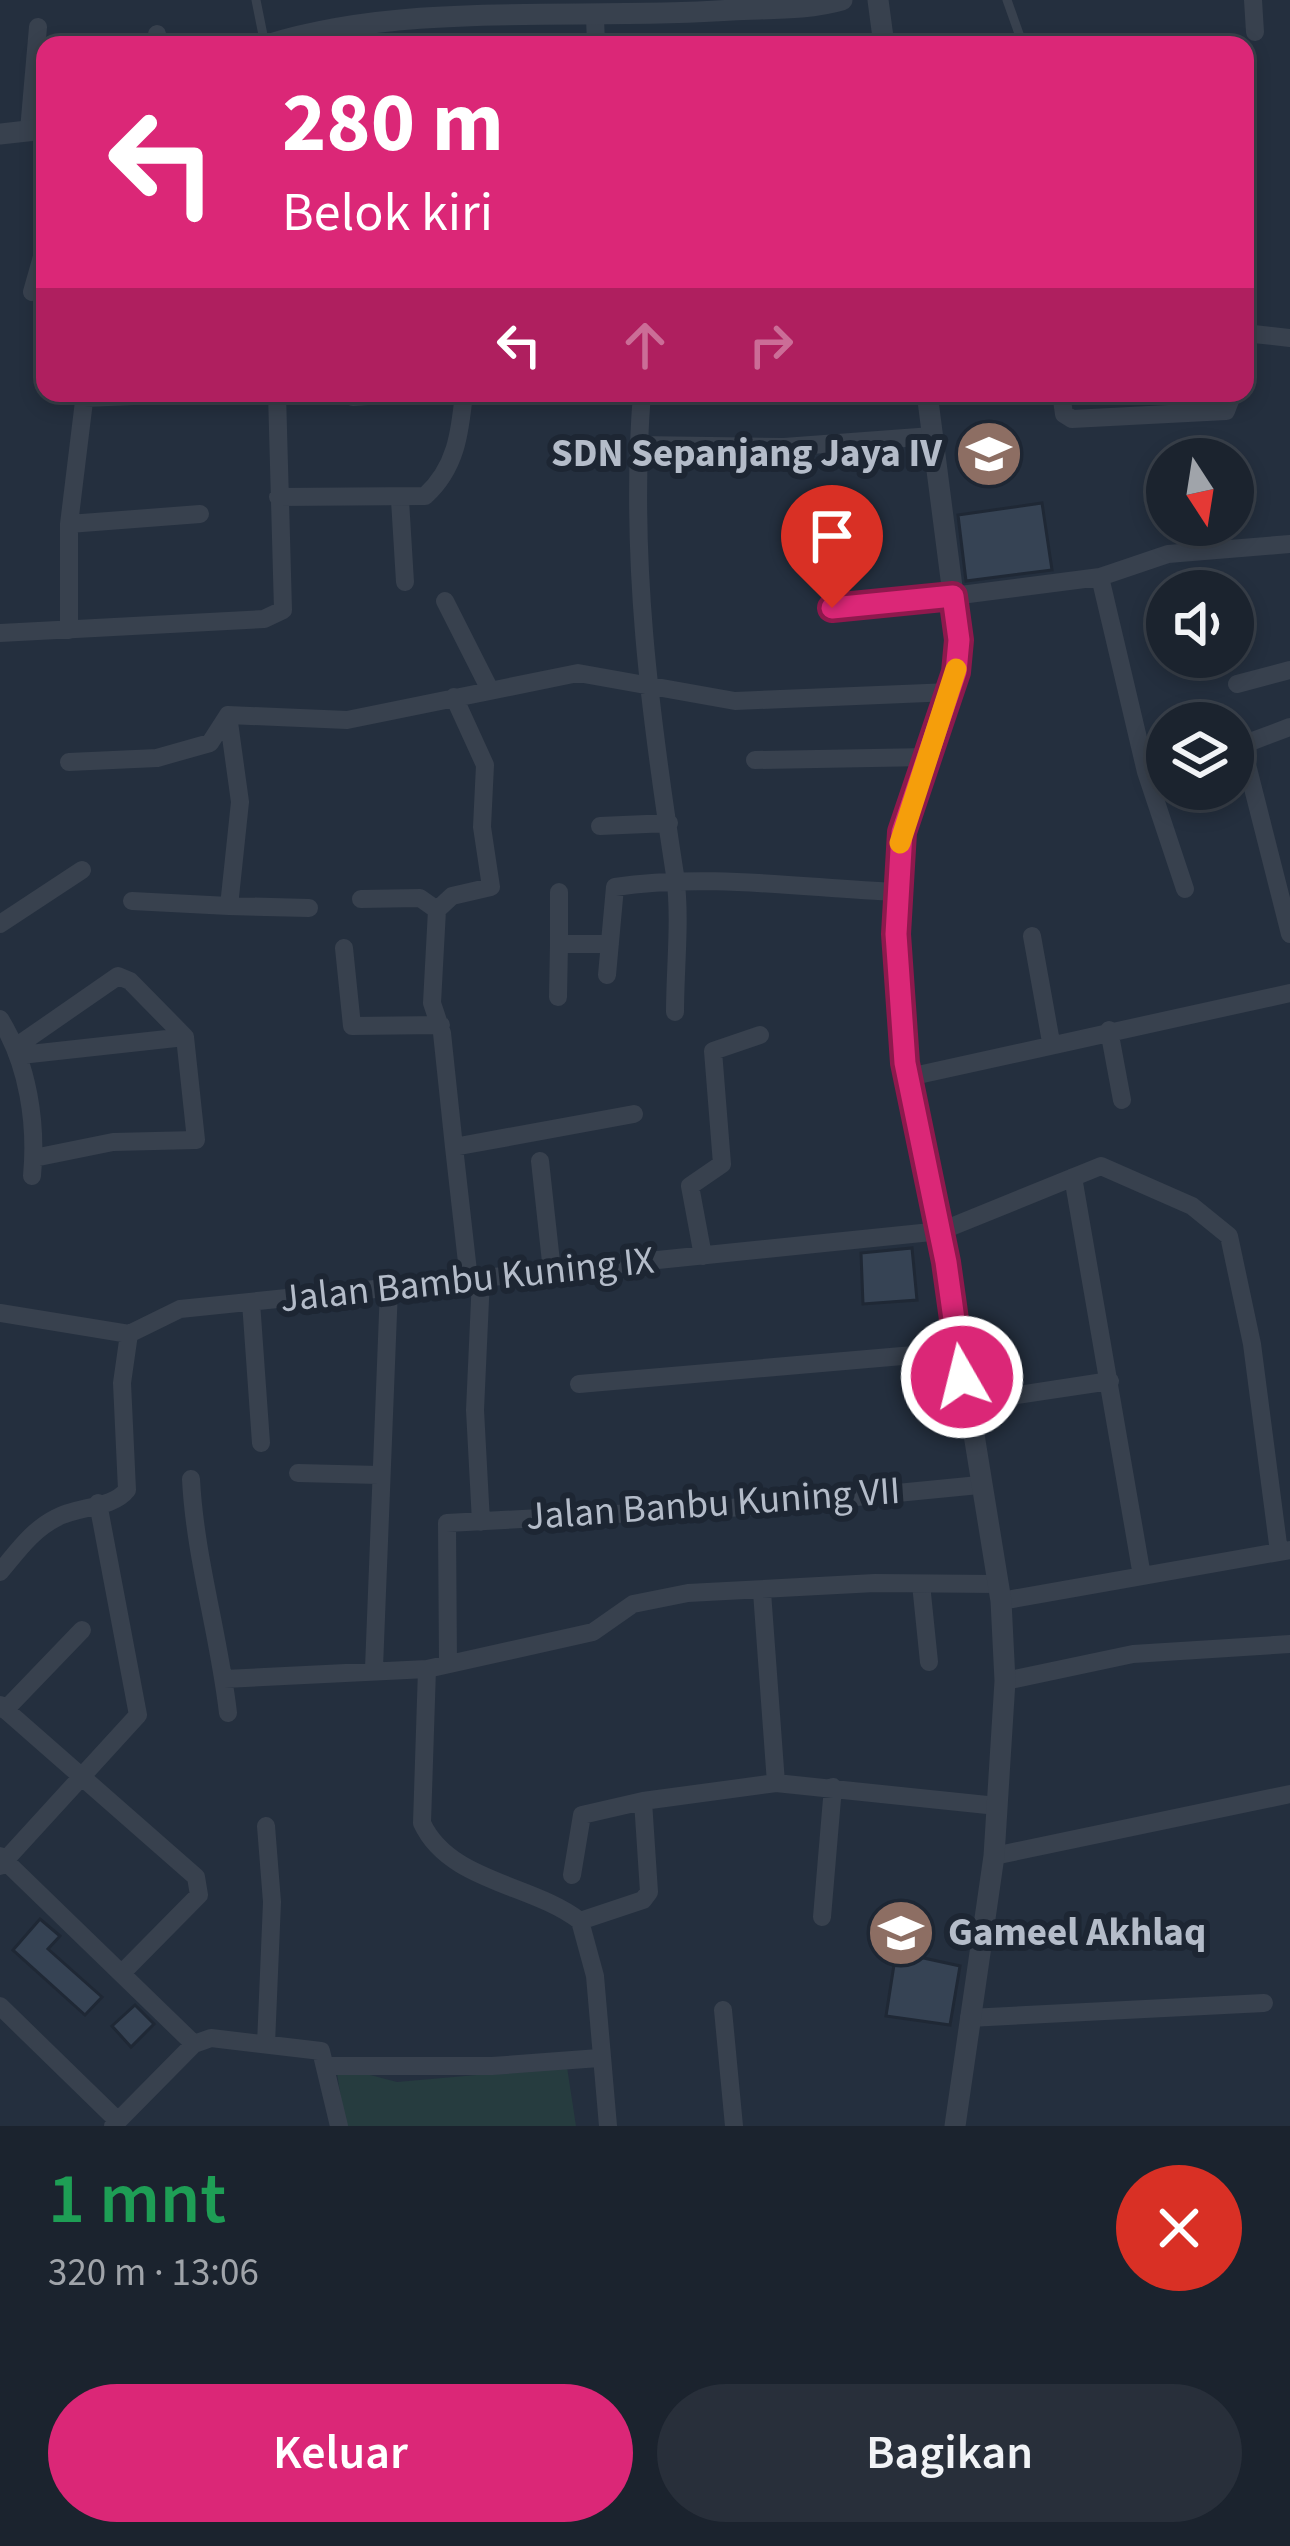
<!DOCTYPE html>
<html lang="id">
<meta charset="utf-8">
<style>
body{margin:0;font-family:"Source Sans 3",sans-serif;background:#282f3a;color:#f1f3f6;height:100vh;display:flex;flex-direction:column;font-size:45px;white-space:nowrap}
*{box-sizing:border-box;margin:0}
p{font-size:39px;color:#a0a4aa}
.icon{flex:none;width:66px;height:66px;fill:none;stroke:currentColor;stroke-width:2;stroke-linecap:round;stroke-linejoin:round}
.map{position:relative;height:2126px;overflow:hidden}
.drawer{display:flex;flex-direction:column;background:#1b232e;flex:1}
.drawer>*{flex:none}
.banner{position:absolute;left:36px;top:36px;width:1218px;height:366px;border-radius:24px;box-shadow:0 6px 18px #0003,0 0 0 3px #39404a;background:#db2777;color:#fff;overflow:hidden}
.needle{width:78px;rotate:168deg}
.tools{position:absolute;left:1146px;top:438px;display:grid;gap:24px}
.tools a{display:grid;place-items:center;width:108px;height:108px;border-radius:50%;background:#1b232e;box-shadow:0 6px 18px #0003,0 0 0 3px #39404a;font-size:60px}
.pin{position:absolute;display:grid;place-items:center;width:102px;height:102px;color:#fff;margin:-123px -51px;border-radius:50% 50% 50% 0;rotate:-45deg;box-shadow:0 0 12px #0007}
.pin .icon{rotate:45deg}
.me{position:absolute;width:132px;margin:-66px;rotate:352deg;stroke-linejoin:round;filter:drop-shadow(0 0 9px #0008)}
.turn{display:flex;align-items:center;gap:42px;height:252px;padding:0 48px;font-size:54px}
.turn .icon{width:156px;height:156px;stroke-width:2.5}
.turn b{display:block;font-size:84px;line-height:102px}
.lanes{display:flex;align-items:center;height:114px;padding:0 48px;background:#0003;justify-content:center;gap:60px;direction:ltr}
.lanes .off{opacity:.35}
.round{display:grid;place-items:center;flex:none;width:126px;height:126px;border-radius:63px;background:#282f3a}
.overview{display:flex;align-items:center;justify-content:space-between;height:204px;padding:0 48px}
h1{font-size:72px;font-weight:600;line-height:90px;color:#1e9e55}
.button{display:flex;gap:24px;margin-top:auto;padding:24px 48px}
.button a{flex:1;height:138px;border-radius:72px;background:#db2777;color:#fff;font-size:48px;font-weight:600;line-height:138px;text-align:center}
.button a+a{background:#282f3a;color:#f1f3f6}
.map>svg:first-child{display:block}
.garden{fill:#263c3f}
.building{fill:#364354;stroke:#1f2835;stroke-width:3}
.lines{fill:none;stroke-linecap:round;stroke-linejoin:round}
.service{stroke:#38414e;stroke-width:9}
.minor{stroke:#38414e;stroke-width:18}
.tertiary{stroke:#38414e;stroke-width:21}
.route-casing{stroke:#8e194d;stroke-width:30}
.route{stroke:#db2777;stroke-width:21}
.slow{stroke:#f59e0b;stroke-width:21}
.labels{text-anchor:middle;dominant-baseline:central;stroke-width:12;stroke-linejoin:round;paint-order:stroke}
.poi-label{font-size:39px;font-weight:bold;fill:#b4bcc9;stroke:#1d2633;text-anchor:end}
.street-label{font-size:39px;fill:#b4bcc9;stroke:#1d2633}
</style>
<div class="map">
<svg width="1290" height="2126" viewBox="0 0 1290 2126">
<rect width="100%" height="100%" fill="#242f3e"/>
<path class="garden" d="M336,2066L397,2082L567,2067L576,2126H345Z"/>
<path class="building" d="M1042,503L1052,570L966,581L958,515Z
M912,1248L917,1300L863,1304L861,1253Z
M40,1919L60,1936L48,1949L102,1997L85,2015L13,1950Z
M896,1952L960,1966L950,2025L886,2016Z
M135,2005L154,2024L131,2047L112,2026Z"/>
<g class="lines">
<path class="service" d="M256,0L265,45
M1007,0L1023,45
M832,608L952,596"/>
<path class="minor" d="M1253,0L1255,32
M595,17L596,45
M157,34L159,45
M29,130L38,27
M32,292L45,246
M1245,333L1290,338
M642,393C629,557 650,714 675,875C681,918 675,968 675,1012
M1061,393L1064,414L1072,419L1226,411L1233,393
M353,397L412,393
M84,398L209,393
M638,445L784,447L932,436
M278,497L425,496C456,468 460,433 464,393
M400,500L405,582
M69,524L200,514
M1100,577L1146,772L1185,889
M953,596L1100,577L1168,554L1290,544
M445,601L489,688
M69,630V524L85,393
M0,633L264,619L283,610L277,393
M1237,684L1290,670
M454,697L485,765L482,827L491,887L452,896L437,910L432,1003L442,1033L454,1147L634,1114
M228,715L240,802L229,906L309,908
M1290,727L1242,745L1290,934
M755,760L928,757
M69,762L157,758L210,743L228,715L347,720L578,673L735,701L951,692
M600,826L669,823
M361,899L420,898L437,910
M132,901L229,906
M0,924L82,870
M1032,936L1051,1042
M559,944V892
M344,948L352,1026L441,1025
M607,975L615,887C705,873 803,888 897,892
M558,997L559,944H610
M0,1019C28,1064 37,1123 32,1176
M1109,1030L1122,1100
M17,1046L118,976L130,981L185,1037L196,1140L113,1142L34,1158
M21,1055L185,1037
M909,1077L1290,993
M454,1147L469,1280
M540,1161L552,1271
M1073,1177L1142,1576
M703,1256L690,1186L722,1164L713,1051L760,1035
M481,1278L475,1410L481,1522
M251,1302L261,1443
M0,1313L129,1334L180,1309L941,1231L1101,1166L1192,1206L1229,1236L1252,1344L1279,1552
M579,1384L960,1351
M965,1403L1110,1381
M298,1473L379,1475
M191,1479C195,1558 219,1634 228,1713
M0,1572C17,1552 32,1530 56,1518C77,1506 112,1509 127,1490L122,1383L129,1334
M921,1584L929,1662
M762,1592L776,1783
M1001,1601L1290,1550
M448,1663L447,1523L764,1506L979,1485
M374,1668L389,1288
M427,1669L422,1823C449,1882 533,1884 580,1921L595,1976L608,2126
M224,1679L427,1669L593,1632L633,1604L688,1593L875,1583L997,1584
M1005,1681L1133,1654L1290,1644
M0,1705L196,1877L199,1895L123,1972
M5,1710L82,1630
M0,1856L194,2044
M994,1856L1290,1794
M0,1866L138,1715L98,1503
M572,1875L582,1815L643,1801
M822,1917L833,1787
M580,1921L643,1900L649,1892L643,1801L776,1783L997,1806
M0,2006L118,2121
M723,2010L734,2126
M969,2018L1264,2003
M266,2044L272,1902L266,1826
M327,2066H492L599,2058
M113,2126L194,2044L211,2038L321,2051L339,2126"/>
<path class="tertiary" d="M878,0L884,45
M267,45C411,0 582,21 732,10C767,8 808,10 842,0
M0,134L45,129
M927,393L959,641L951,692L917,785L897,862L899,1014L946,1262L1001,1601L1005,1681L994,1856L955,2126"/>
</g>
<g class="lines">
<g class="route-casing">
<path id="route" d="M832,608L953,596L959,640L956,672L902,832L896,934L905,1063L946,1262L962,1377"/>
</g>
<use href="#route" class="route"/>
<path class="slow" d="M900,843L956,669"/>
</g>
<defs>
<g id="school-disc" transform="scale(3.45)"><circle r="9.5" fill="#8d6e63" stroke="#1d2633"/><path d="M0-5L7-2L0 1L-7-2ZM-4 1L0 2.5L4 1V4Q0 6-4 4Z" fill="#fff"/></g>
</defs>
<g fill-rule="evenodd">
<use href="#school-disc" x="989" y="454"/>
<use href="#school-disc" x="901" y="1933"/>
</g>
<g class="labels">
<g class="poi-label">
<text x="942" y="454">SDN Sepanjang Jaya IV</text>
<text x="948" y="1933" text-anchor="start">Gameel Akhlaq</text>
</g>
<g class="street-label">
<text transform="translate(467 1280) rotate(-6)">Jalan Bambu Kuning IX</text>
<text transform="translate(713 1504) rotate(-4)">Jalan Banbu Kuning VII</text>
</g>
</g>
</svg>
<div class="tools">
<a><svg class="needle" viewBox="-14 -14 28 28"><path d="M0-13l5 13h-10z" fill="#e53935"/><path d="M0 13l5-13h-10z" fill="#a0a4aa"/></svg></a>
<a><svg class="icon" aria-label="sound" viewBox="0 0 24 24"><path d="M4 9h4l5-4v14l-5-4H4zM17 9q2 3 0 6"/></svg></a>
<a><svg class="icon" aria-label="layers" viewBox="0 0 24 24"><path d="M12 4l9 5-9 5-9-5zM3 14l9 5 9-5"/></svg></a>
</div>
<div class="pin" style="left:832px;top:608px;background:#d93025"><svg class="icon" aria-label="arrive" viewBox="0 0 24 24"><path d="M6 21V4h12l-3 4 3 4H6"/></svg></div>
<svg class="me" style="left:962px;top:1377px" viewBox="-20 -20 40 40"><circle r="17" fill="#db2777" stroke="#fff" stroke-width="3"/><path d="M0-11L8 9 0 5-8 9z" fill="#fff"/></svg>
<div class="banner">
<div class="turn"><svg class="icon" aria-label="left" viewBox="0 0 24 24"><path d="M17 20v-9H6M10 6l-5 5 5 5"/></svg><div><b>280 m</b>Belok kiri</div></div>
<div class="lanes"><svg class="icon" aria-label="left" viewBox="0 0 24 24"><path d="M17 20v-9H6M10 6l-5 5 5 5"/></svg><svg class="icon off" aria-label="ahead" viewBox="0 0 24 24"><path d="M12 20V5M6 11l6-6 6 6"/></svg><svg class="icon off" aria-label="right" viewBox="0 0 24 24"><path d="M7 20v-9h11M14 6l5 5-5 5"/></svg></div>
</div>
</div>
<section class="drawer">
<div class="overview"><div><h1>1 mnt</h1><p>320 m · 13:06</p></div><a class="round" style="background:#d93025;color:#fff"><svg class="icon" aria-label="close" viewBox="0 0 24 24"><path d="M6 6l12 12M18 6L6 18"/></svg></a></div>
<div class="button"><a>Keluar</a><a>Bagikan</a></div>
</section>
